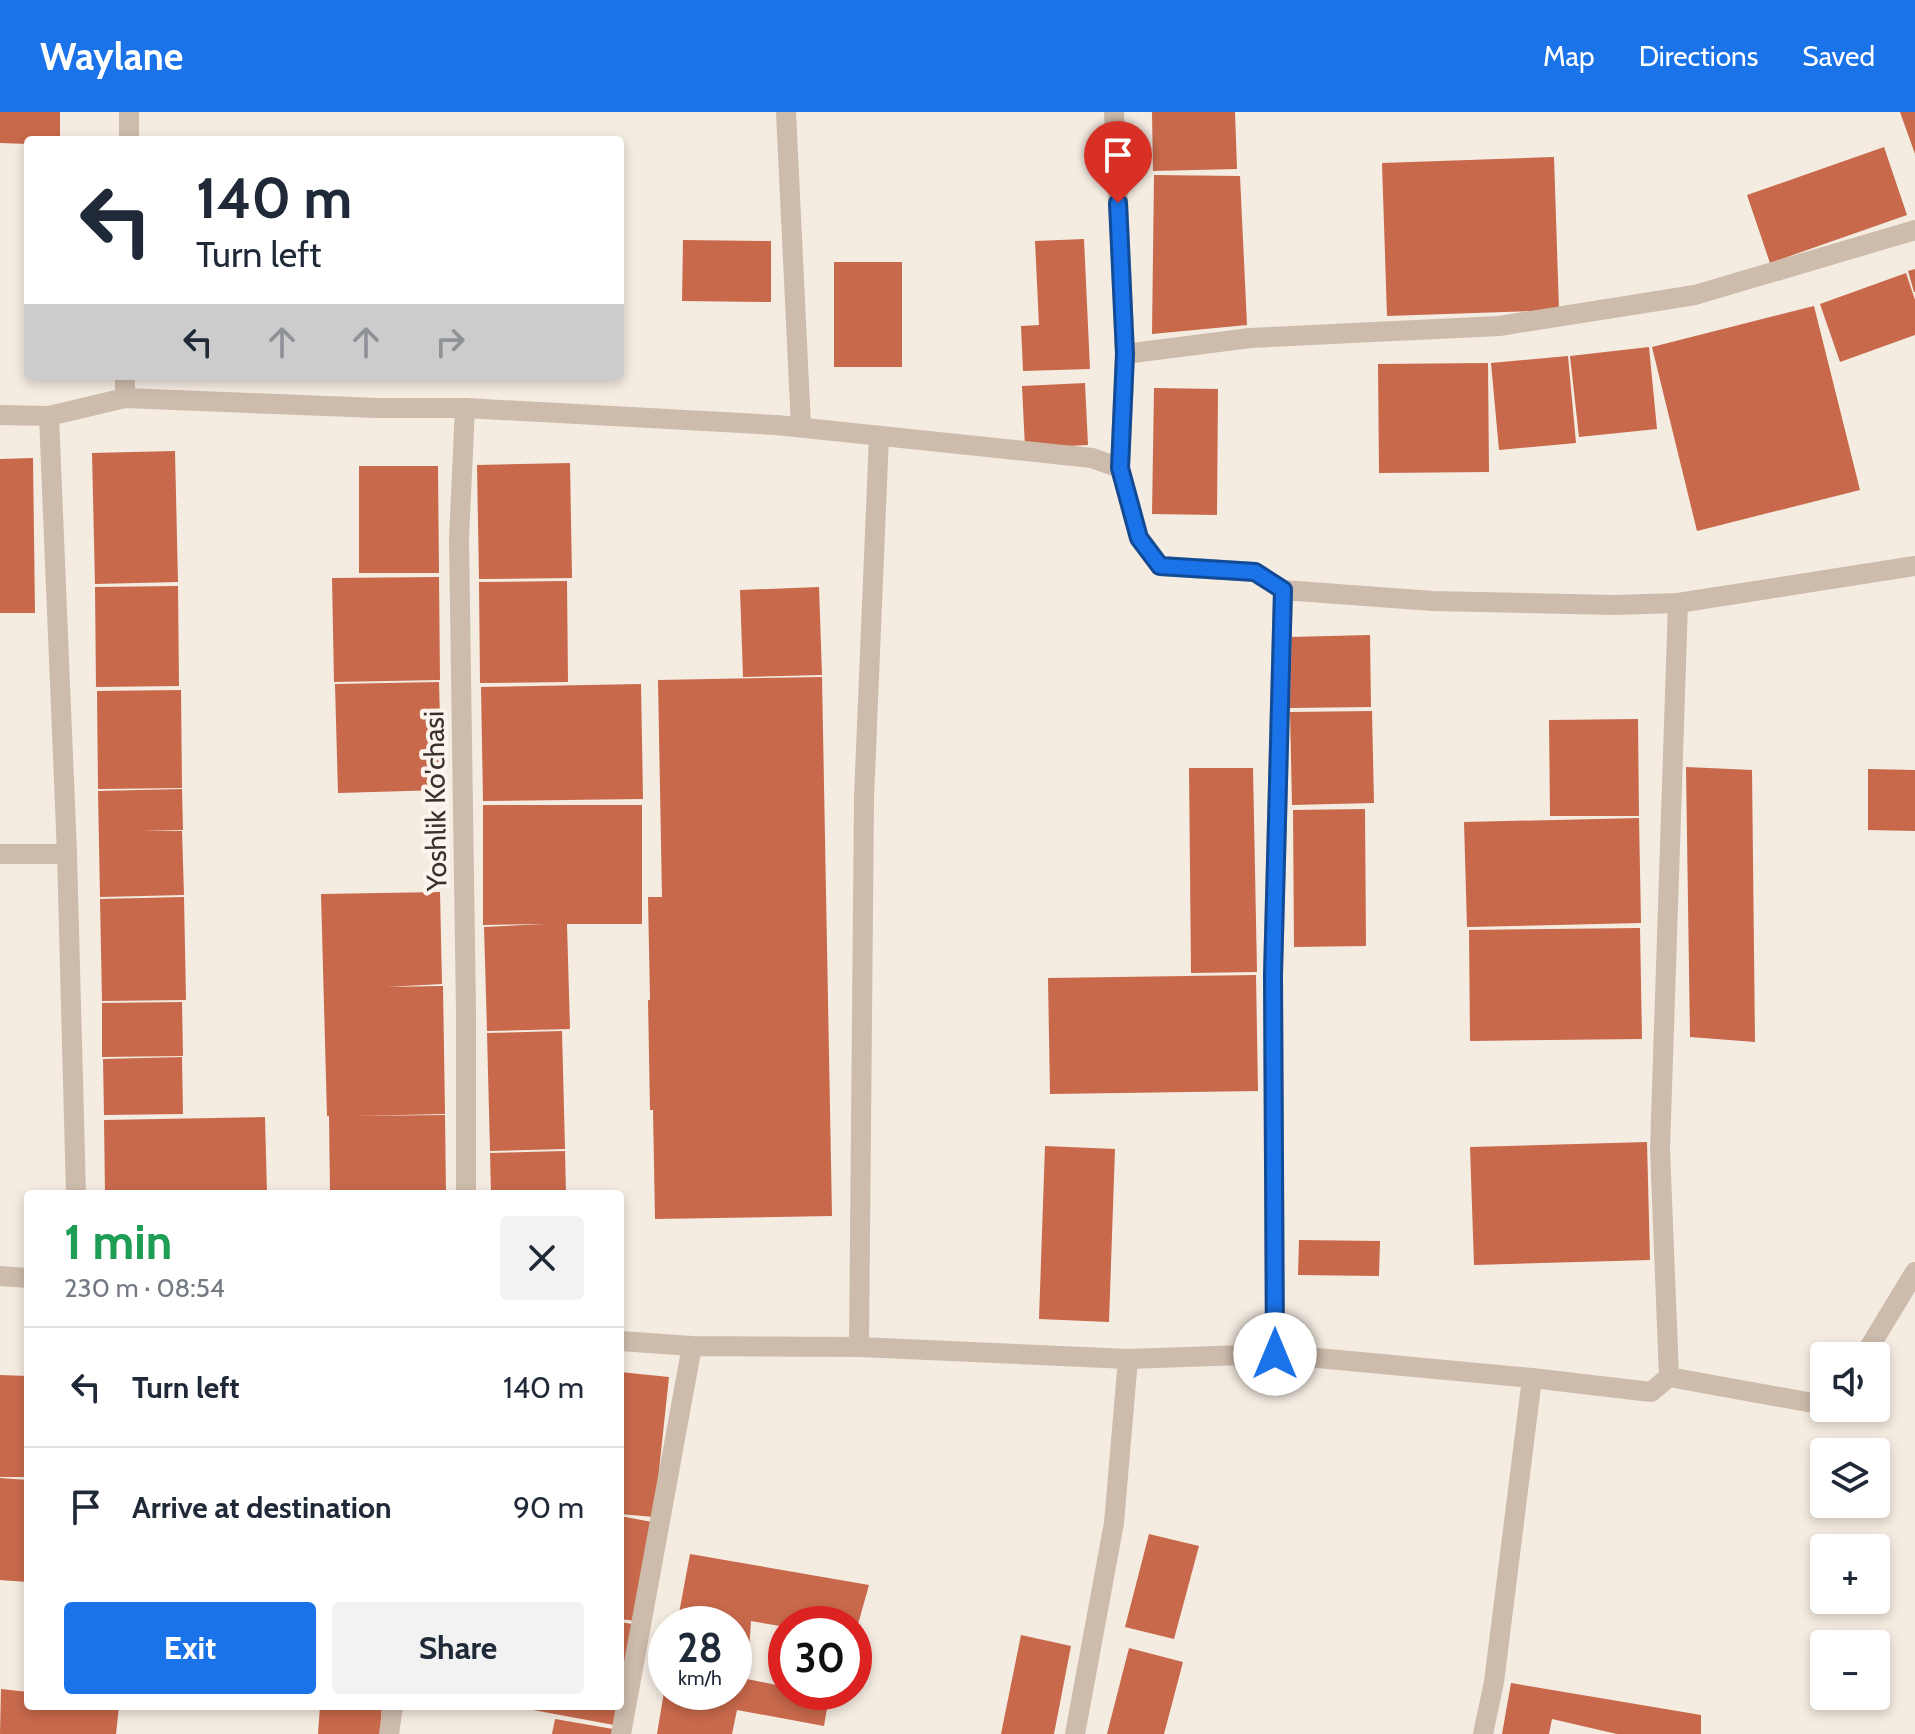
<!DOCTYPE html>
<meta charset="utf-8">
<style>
body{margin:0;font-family:Cabin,sans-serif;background:#f2f2f3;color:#1f2937;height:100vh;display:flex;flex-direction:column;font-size:30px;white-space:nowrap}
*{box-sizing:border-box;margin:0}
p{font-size:26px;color:#747a83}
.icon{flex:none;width:44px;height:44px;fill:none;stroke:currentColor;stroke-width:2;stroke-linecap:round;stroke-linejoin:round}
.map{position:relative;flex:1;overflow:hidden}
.side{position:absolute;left:24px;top:1078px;width:600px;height:520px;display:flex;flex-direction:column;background:#fff;border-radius:8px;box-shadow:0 4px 12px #0003}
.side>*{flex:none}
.hud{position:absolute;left:24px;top:24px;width:600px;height:244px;border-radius:8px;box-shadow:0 4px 12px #0003;background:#fff;color:#1f2937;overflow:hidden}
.controls{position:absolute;left:1810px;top:1230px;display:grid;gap:16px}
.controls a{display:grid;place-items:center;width:80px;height:80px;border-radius:8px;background:#fff;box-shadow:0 4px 12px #0003;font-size:40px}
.speed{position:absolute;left:648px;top:1494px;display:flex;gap:16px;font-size:40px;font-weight:700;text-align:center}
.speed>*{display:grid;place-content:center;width:104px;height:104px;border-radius:50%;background:#fff;box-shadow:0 4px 12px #0003;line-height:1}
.speed small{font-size:20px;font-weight:400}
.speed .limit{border:12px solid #d22;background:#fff;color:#111}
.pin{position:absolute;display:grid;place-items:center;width:68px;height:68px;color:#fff;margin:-82px -34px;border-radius:50% 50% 50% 0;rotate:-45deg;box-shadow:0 0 8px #0007}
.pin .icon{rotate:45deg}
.me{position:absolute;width:88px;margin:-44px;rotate:0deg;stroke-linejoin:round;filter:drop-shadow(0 0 6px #0008)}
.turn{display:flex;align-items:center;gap:28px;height:168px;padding:0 40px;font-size:36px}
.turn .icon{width:104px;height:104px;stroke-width:2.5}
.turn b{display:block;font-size:56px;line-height:68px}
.lanes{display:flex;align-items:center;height:76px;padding:0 40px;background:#0003;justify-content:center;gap:40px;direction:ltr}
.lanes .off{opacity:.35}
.round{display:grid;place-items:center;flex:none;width:84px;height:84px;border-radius:8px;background:#f2f2f3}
.headline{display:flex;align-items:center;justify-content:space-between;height:136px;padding:0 40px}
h1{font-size:48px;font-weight:700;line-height:60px;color:#1e9e55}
.button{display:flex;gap:16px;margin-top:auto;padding:16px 40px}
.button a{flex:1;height:92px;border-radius:8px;background:#1a73e8;color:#fff;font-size:32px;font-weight:700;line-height:92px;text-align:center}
.button a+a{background:#f2f2f3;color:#1f2937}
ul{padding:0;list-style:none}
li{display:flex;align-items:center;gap:24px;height:120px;padding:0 40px;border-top:2px solid #e0e1e3}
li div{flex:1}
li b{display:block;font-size:30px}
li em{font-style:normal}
header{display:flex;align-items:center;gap:48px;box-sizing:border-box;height:112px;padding:0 40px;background:#1a73e8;color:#fff}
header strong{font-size:38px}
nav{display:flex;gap:44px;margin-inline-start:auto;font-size:28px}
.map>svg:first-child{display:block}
.building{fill:#c8694b}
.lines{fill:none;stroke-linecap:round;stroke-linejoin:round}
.minor{stroke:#cdbbac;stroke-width:20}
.route-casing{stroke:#114b97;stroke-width:20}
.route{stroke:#1a73e8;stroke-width:14}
.labels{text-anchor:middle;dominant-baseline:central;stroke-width:8;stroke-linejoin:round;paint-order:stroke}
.street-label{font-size:28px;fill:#3b302b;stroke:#fbf5ee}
</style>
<header>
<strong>Waylane</strong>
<nav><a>Map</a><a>Directions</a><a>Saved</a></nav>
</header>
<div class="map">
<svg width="1915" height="1622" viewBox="0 0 1915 1622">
<rect width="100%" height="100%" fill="#f4ebe1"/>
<path class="building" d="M0,0H60V28H28V32L0,31Z
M1152,0H1235L1237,57L1153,59Z
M1900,0H1915V42Z
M1884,35L1907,103L1770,151L1747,83Z
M1554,45L1559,198L1387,204L1382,51Z
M1154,63L1240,64L1247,213L1152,222Z
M1084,127L1090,257L1023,259L1021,214L1039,213L1035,129Z
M683,128L771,129V190L682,189Z
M834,150H902V255H834Z
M1915,157V180H1914L1908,159Z
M1906,161L1915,188V223L1840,250L1820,192Z
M1814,194L1860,378L1697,419L1652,235Z
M1649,235L1657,317L1579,325L1570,244Z
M1568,244L1576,331L1499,338L1491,251Z
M1488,251L1489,360L1379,361L1378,252Z
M1085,271L1088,333L1025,336L1022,274Z
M1154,276L1218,277L1217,403L1152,402Z
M175,339L178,470L95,472L92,341Z
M33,346L35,501H0V347Z
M570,351L572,466L479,467L477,353Z
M359,354H438L439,461H359Z
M439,465L440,568L334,570L332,466Z
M567,469L568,570L480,571L479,470Z
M178,474L179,574L96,575L95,475Z
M819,475L822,563L743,565L740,478Z
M1370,523L1371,595L1290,596L1289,525Z
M822,565L832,1104L655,1107L653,998H650L648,888H650L648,785H662L658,568Z
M439,570L442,678L338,681L335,572Z
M641,572L643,687L483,689L481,575Z
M181,578L182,676L98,677L97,579Z
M1372,599L1374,691L1292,693L1290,600Z
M1638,607L1639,704H1550L1549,608Z
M1686,655L1752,658L1755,930L1690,925Z
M1189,656H1253L1257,860L1191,861Z
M1868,657L1915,658V719L1868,718Z
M182,677L183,718L141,719H182L184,783L100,785L98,679Z
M483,693H642V812H567L570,917L487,919L484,815L547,812L483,813Z
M1365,697L1366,834L1294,835L1293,698Z
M1639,706L1641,811L1467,815L1464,710Z
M440,780L442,872L386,875L443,874L445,1002L355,1004L445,1003L446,1082H330L329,1004H327L321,782Z
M184,785L186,888L102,889L100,787Z
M1640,816L1642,927L1470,929L1469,818Z
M1256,863L1258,979L1050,982L1048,866Z
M182,890L183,944L102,945V891Z
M562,919L565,1037L490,1039L487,921Z
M182,945L183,1002L104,1003L103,947Z
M265,1005L267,1082H105L104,1008Z
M1647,1030L1650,1148L1474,1153L1470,1035Z
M1045,1034L1115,1037L1109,1210L1039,1207Z
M565,1039L566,1082H491L490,1041Z
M1299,1128L1380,1129L1379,1164L1298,1163Z
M620,1260L669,1265L654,1405L620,1402Z
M0,1263L28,1264V1365H0Z
M0,1366L28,1368V1470L0,1468Z
M620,1404L652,1410L635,1509L620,1507Z
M1149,1422L1199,1434L1174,1527L1125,1515Z
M690,1442L869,1473L855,1523L854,1512H786V1515L751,1509L747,1567L786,1575V1580H810L829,1584L824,1614L737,1598L732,1622H657L664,1580H734V1512H677Z
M620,1510L632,1512L622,1572H620Z
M1021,1523L1071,1534L1054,1622H1001Z
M1129,1536L1183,1550L1164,1622H1107Z
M1511,1571L1701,1603V1622H1617L1552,1607L1549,1622H1502Z
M1,1577L28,1580V1594H119L116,1622H0Z
M320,1594H382L380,1622H318Z
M534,1594H617L614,1613L533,1598Z
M555,1607L613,1617V1622H552Z"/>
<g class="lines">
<path class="minor" d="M786,0L801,315
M1114,0L1125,242
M129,28V0
M125,286V264
M465,296L459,427L466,900V1082
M0,303L49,304L125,286L377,296H465L776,313L1092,346L1120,356L1139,426L1160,454L1255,460L1283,478L1433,489L1614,493L1678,491L1915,454
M49,304L67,742L76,1082
M1120,356L1125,242L1250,226L1499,214L1695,183L1915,118
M0,742H67
M0,1164L28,1166
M620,1229L692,1234L621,1622
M692,1234L859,1235L1128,1247L1114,1411L1075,1622
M859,1235L864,686L879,324
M1275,1242L1273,863L1283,478
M1864,1244L1915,1160
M1128,1247L1275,1242L1532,1266
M1669,1265L1824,1293
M389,1622L393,1594
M1483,1622L1494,1570L1532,1266L1651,1280L1669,1265L1660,1037L1678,491"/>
</g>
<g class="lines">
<g class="route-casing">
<path id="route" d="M1118,91L1125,242L1120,356L1139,426L1160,454L1255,460L1283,478L1273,863L1275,1242"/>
</g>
<use href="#route" class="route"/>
</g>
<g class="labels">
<g class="street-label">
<text transform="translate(435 689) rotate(-91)">Yoshlik Ko'chasi</text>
</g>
</g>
</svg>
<div class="controls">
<a><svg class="icon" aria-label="sound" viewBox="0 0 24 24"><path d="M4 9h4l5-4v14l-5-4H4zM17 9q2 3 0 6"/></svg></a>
<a><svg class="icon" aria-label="layers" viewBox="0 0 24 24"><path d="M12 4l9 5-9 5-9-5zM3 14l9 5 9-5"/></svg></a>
<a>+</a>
<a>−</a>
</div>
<div class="speed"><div>28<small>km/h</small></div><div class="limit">30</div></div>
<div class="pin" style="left:1118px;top:91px;background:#d93025"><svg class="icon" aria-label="arrive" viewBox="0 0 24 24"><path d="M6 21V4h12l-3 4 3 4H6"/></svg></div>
<svg class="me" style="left:1275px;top:1242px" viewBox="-20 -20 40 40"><circle r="19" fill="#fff"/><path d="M0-13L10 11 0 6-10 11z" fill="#1a73e8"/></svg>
<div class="hud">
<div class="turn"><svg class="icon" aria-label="left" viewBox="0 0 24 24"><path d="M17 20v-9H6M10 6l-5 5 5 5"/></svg><div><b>140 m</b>Turn left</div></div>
<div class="lanes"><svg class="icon" aria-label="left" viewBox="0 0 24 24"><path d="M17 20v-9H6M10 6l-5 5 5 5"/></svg><svg class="icon off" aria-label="ahead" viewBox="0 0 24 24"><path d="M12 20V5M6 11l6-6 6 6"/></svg><svg class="icon off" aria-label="ahead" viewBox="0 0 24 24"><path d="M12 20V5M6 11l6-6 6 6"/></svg><svg class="icon off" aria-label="right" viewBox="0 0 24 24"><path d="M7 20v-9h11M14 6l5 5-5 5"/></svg></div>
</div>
<section class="side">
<div class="headline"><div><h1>1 min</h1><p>230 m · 08:54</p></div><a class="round"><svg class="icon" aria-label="close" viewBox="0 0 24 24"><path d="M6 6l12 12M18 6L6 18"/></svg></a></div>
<ul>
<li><svg class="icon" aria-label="left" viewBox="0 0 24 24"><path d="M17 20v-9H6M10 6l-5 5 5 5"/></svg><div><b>Turn left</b></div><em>140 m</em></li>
<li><svg class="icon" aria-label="arrive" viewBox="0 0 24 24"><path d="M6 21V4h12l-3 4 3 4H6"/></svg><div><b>Arrive at destination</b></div><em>90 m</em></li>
</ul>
<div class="button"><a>Exit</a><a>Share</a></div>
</section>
</div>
